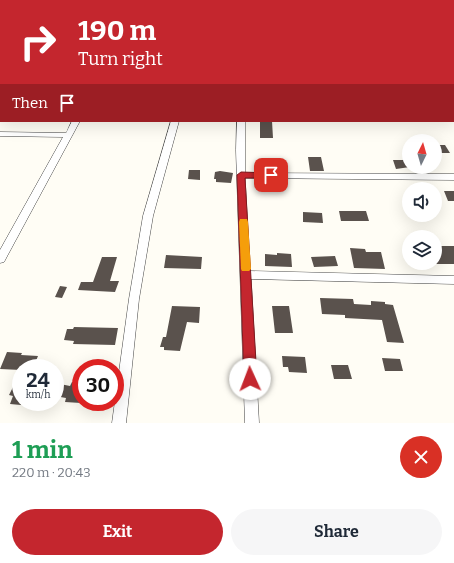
<!DOCTYPE html>
<meta charset="utf-8">
<style>
body{margin:0;font-family:Bitter,serif;background:#f6f6f7;color:#1f2937;height:100vh;display:flex;flex-direction:column;font-size:15px;white-space:nowrap}
*{box-sizing:border-box;margin:0}
p{font-size:13px;color:#747a83}
.icon{flex:none;width:22px;height:22px;fill:none;stroke:currentColor;stroke-width:2;stroke-linecap:round;stroke-linejoin:round}
.map{position:relative;height:423px;overflow:hidden}
.panel{display:flex;flex-direction:column;background:#fff;flex:1}
.panel>*{flex:none}
.guide{position:absolute;left:0px;top:0px;width:454px;height:122px;box-shadow:0 4px 16px #0002;background:#c4262e;color:#fff;overflow:hidden}
.needle{width:26px;rotate:5deg}
.fabs{position:absolute;left:402px;top:134px;display:grid;gap:8px}
.fabs a{display:grid;place-items:center;width:40px;height:40px;border-radius:50%;background:#fff;box-shadow:0 4px 16px #0002;font-size:20px}
.speed{position:absolute;left:12px;top:359px;display:flex;gap:8px;font-size:20px;font-weight:700;text-align:center}
.speed>*{display:grid;place-content:center;width:52px;height:52px;border-radius:50%;background:#fff;box-shadow:0 4px 16px #0002;line-height:1}
.speed small{font-size:10px;font-weight:400}
.speed .limit{border:6px solid #d22;background:#fff;color:#111}
.pin{position:absolute;display:grid;place-items:center;width:34px;height:34px;color:#fff;margin:-17px;border-radius:8px;box-shadow:0 2px 6px #0006}
.me{position:absolute;width:44px;margin:-22px;rotate:358deg;stroke-linejoin:round;filter:drop-shadow(0 0 3px #0008)}
.turn{display:flex;align-items:center;gap:14px;height:84px;padding:0 12px;font-size:18px}
.turn .icon{width:52px;height:52px;stroke-width:2.5}
.turn b{display:block;font-size:28px;line-height:34px}
.then{display:flex;align-items:center;height:38px;padding:0 12px;background:#0003;gap:8px;font-size:15px}
.round{display:grid;place-items:center;flex:none;width:42px;height:42px;border-radius:21px;background:#f6f6f7}
.headline{display:flex;align-items:center;justify-content:space-between;height:68px;padding:0 12px}
h1{font-size:24px;font-weight:700;line-height:30px;color:#1e9e55}
.cta{display:flex;gap:8px;margin-top:auto;padding:8px 12px}
.cta a{flex:1;height:46px;border-radius:24px;background:#c4262e;color:#fff;font-size:16px;font-weight:700;line-height:46px;text-align:center}
.cta a+a{background:#f6f6f7;color:#1f2937}
.map>svg:first-child{display:block}
.building{fill:#5a524d}
.lines{fill:none;stroke-linecap:round;stroke-linejoin:round}
.minor-casing{stroke:#444;stroke-width:1}
.minor{fill:#fff;fill-rule:evenodd}
.route{fill:#c4262e;stroke:#7f191e}
.slow{fill:#f59e0b}
</style>
<div class="map">
<svg width="454" height="423" viewBox="0 0 454 423">
<rect width="100%" height="100%" fill="#fffdf5"/>
<path class="building" d="M260,121H272L273,138H260Z
M435,145H445L450,153H435Z
M308,157H321L324,171H310Z
M393,160H407L410,167L396,169Z
M189,170H200V180L188,179Z
M220,171L233,173L231,183L216,182V179H214L215,172Z
M444,191H454V201H448Z
M339,211H366L369,221H341Z
M303,212L322,213L323,223L303,222Z
M435,246H454V264H435Z
M350,248L365,249L366,252H381L385,269L354,268Z
M277,253L291,254L292,267L265,266V254L277,255Z
M166,255L202,257L201,269L164,268Z
M335,256L338,266L314,267L311,257Z
M102,257H117L110,281H119L115,292L78,290L81,282H93Z
M60,286L67,287L62,298L55,297Z
M320,298L353,299L354,304L371,305V301L385,302V304L393,305L404,343L387,342L382,320L345,318V315L322,314Z
M172,306L200,307L199,323L187,322L180,351L164,350V347H160L163,337H166L167,332Z
M272,306H289L293,333H275Z
M74,327L118,328L115,345L73,344L74,341L64,340L67,329H73Z
M7,352L22,353L21,355L38,356L33,368H21V370L0,369Z
M282,356L305,357L307,373L289,372L288,367H283Z
M382,358L400,359L403,371H385Z
M331,365H348L352,379H334Z
M21,378V405L10,404L13,396L9,395L14,385H18Z
M72,382L81,383V403L65,402L66,398L55,396V383L70,386Z"/>
<g class="lines">
<g class="minor-casing">
<path id="minor" d="M217,0H221V1H217Z
M0,8H1V10H0Z
M1,14V18L0,19V15Z
M453,32H454V36H453Z
M453,63H454V67H453Z
M453,110H454V114H453Z
M72,121H80L4,262L0,263V250L63,137L0,136V132L66,133Z
M171,121H179L153,216L139,299L126,423H112L129,299L143,216Z
M237,121H245V173L454,174V180L245,178L250,271L454,276V284L251,279L259,423H245L236,150Z"/>
</g>
<use href="#minor" class="minor"/>
</g>
<path class="route" d="M241,172L271,173L276,175L271,178H245L257,379L255,383L250,385L246,383L244,379L237,175Z"/>
<path class="slow" d="M240,219H247L248,222L251,269L249,271H242L241,269L239,222Z"/>
</svg>
<div class="fabs">
<a><svg class="needle" viewBox="-14 -14 28 28"><path d="M0-13l5 13h-10z" fill="#e53935"/><path d="M0 13l5-13h-10z" fill="#747a83"/></svg></a>
<a><svg class="icon" aria-label="sound" viewBox="0 0 24 24"><path d="M4 9h4l5-4v14l-5-4H4zM17 9q2 3 0 6"/></svg></a>
<a><svg class="icon" aria-label="layers" viewBox="0 0 24 24"><path d="M12 4l9 5-9 5-9-5zM3 14l9 5 9-5"/></svg></a>
</div>
<div class="speed"><div>24<small>km/h</small></div><div class="limit">30</div></div>
<div class="pin" style="left:271px;top:175px;background:#d93025"><svg class="icon" aria-label="arrive" viewBox="0 0 24 24"><path d="M6 21V4h12l-3 4 3 4H6"/></svg></div>
<svg class="me" style="left:250px;top:379px" viewBox="-20 -20 40 40"><circle r="19" fill="#fff"/><path d="M0-13L10 11 0 6-10 11z" fill="#c4262e"/></svg>
<div class="guide">
<div class="turn"><svg class="icon" aria-label="right" viewBox="0 0 24 24"><path d="M7 20v-9h11M14 6l5 5-5 5"/></svg><div><b>190 m</b>Turn right</div></div>
<div class="then">Then<svg class="icon" aria-label="arrive" viewBox="0 0 24 24"><path d="M6 21V4h12l-3 4 3 4H6"/></svg></div>
</div>
</div>
<section class="panel">
<div class="headline"><div><h1>1 min</h1><p>220 m · 20:43</p></div><a class="round" style="background:#d93025;color:#fff"><svg class="icon" aria-label="close" viewBox="0 0 24 24"><path d="M6 6l12 12M18 6L6 18"/></svg></a></div>
<div class="cta"><a>Exit</a><a>Share</a></div>
</section>
